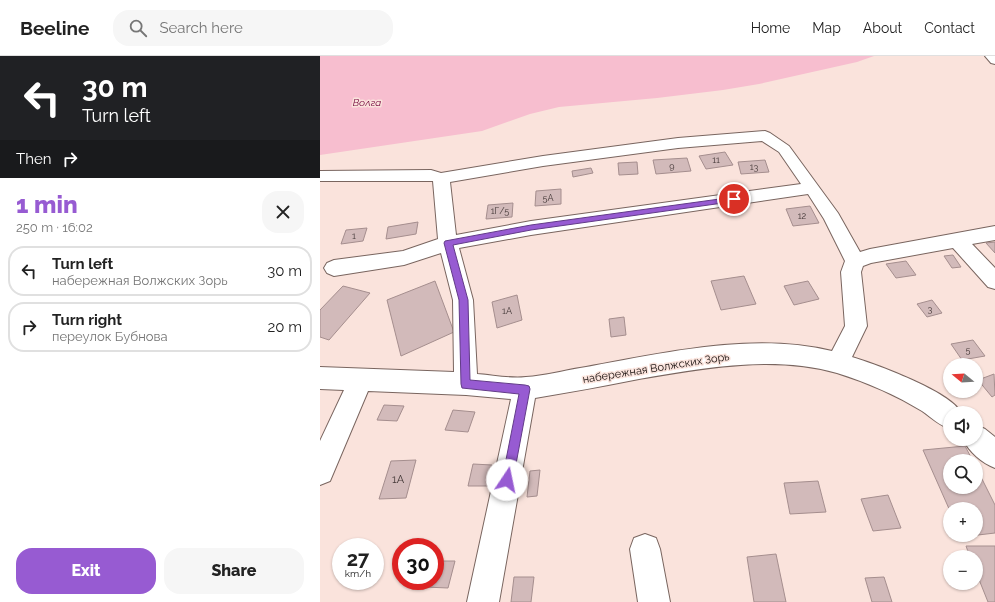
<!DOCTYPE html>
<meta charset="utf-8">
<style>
body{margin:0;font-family:Raleway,sans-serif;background:#f6f6f6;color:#222;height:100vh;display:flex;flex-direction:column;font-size:15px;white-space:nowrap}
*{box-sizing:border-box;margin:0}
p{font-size:13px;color:#767676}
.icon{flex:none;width:22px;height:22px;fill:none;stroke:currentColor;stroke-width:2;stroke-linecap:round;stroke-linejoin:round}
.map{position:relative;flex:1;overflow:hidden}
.side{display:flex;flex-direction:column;background:#fff;width:320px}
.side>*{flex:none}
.hud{background:#202124;color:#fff;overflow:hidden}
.needle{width:26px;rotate:288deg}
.buttons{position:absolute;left:623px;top:302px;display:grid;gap:8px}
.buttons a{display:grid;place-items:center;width:40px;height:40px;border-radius:50%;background:#fff;box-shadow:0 1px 3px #0004;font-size:20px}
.speed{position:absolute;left:12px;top:482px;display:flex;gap:8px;font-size:20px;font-weight:700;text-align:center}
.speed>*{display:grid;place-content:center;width:52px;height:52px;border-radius:50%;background:#fff;box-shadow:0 1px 3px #0004;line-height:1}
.speed small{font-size:10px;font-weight:400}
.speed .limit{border:6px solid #d22;background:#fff;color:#111}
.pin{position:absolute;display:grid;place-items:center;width:34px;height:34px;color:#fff;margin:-17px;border:2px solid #fff;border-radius:50%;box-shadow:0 1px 4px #0007}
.me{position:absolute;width:44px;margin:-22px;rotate:11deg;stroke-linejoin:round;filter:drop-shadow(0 0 3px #0008)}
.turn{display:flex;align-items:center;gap:14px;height:84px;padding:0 16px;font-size:18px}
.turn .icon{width:52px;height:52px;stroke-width:2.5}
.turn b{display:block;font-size:28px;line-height:34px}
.then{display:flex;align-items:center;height:38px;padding:0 16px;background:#0003;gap:8px;font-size:15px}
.round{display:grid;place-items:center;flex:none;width:42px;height:42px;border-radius:16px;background:#f6f6f6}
.overview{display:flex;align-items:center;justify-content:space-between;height:68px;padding:0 16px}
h1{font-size:24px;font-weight:800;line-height:30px;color:#975bd2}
.action{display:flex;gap:8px;margin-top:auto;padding:8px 16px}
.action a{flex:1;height:46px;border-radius:16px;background:#975bd2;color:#fff;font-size:16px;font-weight:800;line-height:46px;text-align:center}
.action a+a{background:#f6f6f6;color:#222}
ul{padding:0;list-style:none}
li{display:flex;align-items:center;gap:12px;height:50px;margin:0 8px 6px;padding:0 8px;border:2px solid #e0e0e0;border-radius:16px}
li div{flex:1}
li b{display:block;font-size:15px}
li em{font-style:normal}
header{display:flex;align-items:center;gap:24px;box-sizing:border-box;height:56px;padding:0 20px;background:#fff;border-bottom:1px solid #e0e0e0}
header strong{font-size:19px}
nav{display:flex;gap:22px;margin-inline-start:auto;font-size:14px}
.search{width:280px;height:36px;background:#f6f6f6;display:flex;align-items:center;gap:10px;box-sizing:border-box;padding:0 14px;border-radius:16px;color:#767676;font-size:15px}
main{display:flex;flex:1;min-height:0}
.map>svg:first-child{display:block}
.water{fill:#f7becf}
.building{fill:#d2baba;stroke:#a58e8e}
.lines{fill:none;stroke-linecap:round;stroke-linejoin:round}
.minor-casing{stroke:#79655f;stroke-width:2}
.minor{fill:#fff;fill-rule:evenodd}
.route{fill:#975bd2;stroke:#623b88}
.labels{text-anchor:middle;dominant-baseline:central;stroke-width:3;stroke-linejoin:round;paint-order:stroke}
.number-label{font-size:9px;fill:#443938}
.far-water-label{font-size:10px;font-style:italic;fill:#73033b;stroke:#fae3dc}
.street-label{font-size:11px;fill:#150e0c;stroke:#fae3dc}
.near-number-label{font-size:11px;fill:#443938}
</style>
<header>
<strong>Beeline</strong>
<div class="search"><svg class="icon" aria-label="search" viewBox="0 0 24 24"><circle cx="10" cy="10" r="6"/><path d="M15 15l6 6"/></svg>Search here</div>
<nav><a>Home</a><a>Map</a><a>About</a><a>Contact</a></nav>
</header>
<main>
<section class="side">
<div class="hud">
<div class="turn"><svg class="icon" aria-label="left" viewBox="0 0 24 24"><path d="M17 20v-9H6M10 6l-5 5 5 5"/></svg><div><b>30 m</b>Turn left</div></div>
<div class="then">Then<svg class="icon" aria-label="right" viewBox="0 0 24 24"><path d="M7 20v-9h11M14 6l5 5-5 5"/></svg></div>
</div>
<div class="overview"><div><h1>1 min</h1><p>250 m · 16:02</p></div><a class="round"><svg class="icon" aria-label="close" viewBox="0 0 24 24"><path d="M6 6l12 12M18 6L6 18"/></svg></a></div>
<ul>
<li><svg class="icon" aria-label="left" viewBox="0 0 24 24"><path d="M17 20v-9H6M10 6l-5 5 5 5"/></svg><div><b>Turn left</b><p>набережная Волжских Зорь</p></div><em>30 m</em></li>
<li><svg class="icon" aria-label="right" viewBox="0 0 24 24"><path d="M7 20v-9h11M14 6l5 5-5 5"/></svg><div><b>Turn right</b><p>переулок Бубнова</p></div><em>20 m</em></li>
</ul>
<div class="action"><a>Exit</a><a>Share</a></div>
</section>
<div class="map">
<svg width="675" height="546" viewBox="0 0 675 546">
<rect width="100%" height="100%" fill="#fae3dc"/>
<path class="water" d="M0,0H554L537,6L439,28L403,34L337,42L239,51L210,58L162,75L0,99Z"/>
<path class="building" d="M405,96L413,109L386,113L379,100Z
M367,102L371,115L336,118L333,104Z
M445,104L449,116L421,118L418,106Z
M317,106L318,118L299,119L298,107Z
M271,112L273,117L253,121L252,115Z
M241,133V148L215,150L216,135Z
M193,147L192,161L166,163L168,149Z
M490,150L499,167L473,170L466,153Z
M98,166L96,178L66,183L68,171Z
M47,172L43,185L21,188L26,174Z
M675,186V197L666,187Z
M633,199L641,211L632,212L624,200Z
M586,205L596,219L576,222L566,208Z
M424,220L436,248L401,254L391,225Z
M115,225L134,276L81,300L67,244Z
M488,225L499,243L474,249L464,230Z
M23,230L50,237L9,284L0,281V254Z
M197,239L202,264L177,272L172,246Z
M612,244L622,257L607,261L597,248Z
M304,261L306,279L291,281L289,263Z
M653,284L665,300L642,304L631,288Z
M674,318L675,339L672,341L658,324Z
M64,349L84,350L77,365L57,364Z
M133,354L155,356L148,376L125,374Z
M645,390L653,405H630V431H656V411L675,449V477L641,481V479H656V453H630V455L603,394Z
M96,404L86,442L59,443L71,405Z
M153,408L172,409L168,430H148Z
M220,414L217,440L207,441L210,415Z
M498,425L506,456L470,458L464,427Z
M568,439L581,472L553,475L541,443Z
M646,490H675V546H668L656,516V501H650Z
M456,498L466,546H434L427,501Z
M115,505H135L128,532L105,531L107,525H115Z
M194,521H214L211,546H191Z
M564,521L572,546H552L545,522Z"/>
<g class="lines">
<g class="minor-casing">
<path id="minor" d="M665,0H675V8L671,7Z
M445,75L450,77L469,90L518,157L540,196L550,193L675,170V184L652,188L675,212V233L668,231L633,192L551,207L543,210L541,216L547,270L532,301C555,308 632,336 641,357H630V373C619,369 612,362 602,355C576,339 546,326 517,317C453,299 383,312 319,323C285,330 250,336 215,342L179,546H147L191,343L146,339L48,335L10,425L0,429V385L24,334L0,333V311L134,316L133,244L121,197L84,209L14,220L7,217L4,212L7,207L14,204L83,195L118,183L113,125H0V115L111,114L121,117L223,100L358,82ZM442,85L459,96L481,128L211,165L136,179L130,126L223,110L358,92ZM488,138L504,163L525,205L521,216L525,270L512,295C432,275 339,298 260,312C242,315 224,320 206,321C190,323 173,319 157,318L153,244L139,192L211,179Z
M656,369L665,373L675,381V412C662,407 649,396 643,383H656Z
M325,478L336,482L340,493L350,546H318L310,493L314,482Z"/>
</g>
<use href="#minor" class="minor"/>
</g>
<path class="route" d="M414,141L418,143L417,145L211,174L133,189L148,244L150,324L205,329L209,330L210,333L193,424L191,429L187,430L183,429L182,424L199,338L142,332L141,328L139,244L124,187L125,185L211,169Z"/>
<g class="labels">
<g class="number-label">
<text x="396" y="104">11</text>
<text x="352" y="110">9</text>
<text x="434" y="111">13</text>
<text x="228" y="142">5А</text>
<text x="180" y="155">1Г/5</text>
<text x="482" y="160">12</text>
<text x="34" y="180">1</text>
<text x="610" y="253">3</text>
<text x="187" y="255">1А</text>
<text x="648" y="294">5</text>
</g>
<g class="far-water-label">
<text x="47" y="46">Волга</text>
</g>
<g class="street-label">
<text transform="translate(336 312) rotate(-9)">набережная Волжских Зорь</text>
</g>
<g class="near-number-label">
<text x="78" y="423">1А</text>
</g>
</g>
</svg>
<div class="buttons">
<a><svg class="needle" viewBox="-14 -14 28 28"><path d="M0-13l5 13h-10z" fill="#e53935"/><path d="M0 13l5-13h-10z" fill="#767676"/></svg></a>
<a><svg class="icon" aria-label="sound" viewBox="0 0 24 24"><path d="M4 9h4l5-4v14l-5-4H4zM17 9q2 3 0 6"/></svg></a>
<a><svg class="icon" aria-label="search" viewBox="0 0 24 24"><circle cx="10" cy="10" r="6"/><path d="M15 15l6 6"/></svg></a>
<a>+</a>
<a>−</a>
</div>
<div class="speed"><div>27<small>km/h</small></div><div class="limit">30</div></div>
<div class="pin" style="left:414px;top:143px;background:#d93025"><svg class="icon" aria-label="arrive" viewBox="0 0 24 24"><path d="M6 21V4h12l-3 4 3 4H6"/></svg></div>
<svg class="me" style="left:187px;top:424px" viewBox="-20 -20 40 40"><circle r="19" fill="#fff"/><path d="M0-13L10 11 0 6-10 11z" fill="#975bd2"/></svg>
</div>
</main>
